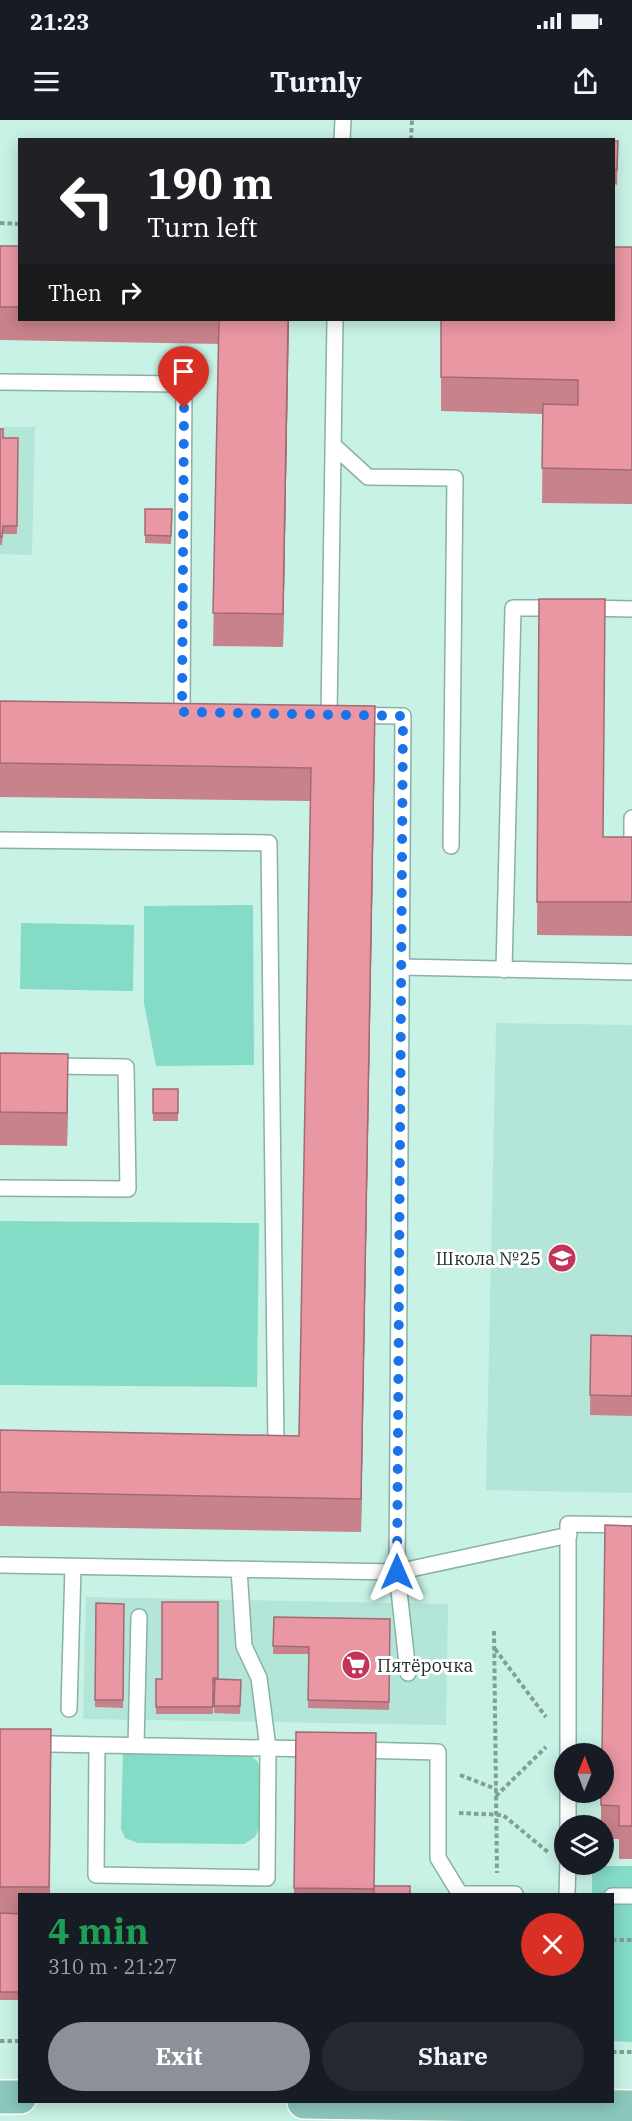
<!DOCTYPE html>
<meta charset="utf-8">
<style>
body{margin:0;font-family:"IBM Plex Serif",serif;background:#242831;color:#f1f3f6;height:100vh;display:flex;flex-direction:column;font-size:22px;white-space:nowrap}
*{box-sizing:border-box;margin:0}
p{font-size:20px;color:#9ea1a6}
.icon{flex:none;width:33px;height:33px;fill:none;stroke:currentColor;stroke-width:2;stroke-linecap:round;stroke-linejoin:round}
.map{position:relative;flex:1;overflow:hidden}
.sheet{position:absolute;left:18px;top:1773px;width:596px;height:210px;display:flex;flex-direction:column;background:#171b24;border-radius:0px;box-shadow:0 3px 15px #0003}
.sheet>*{flex:none}
.hud{position:absolute;left:18px;top:18px;width:597px;height:183px;border-radius:0px;box-shadow:0 3px 15px #0003;background:#202124;color:#fff;overflow:hidden}
.needle{width:39px;rotate:1deg}
.controls{position:absolute;left:554px;top:1623px;display:grid;gap:12px}
.controls a{display:grid;place-items:center;width:60px;height:60px;border-radius:50%;background:#171b24;box-shadow:0 3px 15px #0003;font-size:30px}
.pin{position:absolute;display:grid;place-items:center;width:51px;height:51px;color:#fff;margin:-62px -26px;border-radius:50% 50% 50% 0;rotate:-45deg;box-shadow:0 0 6px #0007}
.pin .icon{rotate:45deg}
.me{position:absolute;width:66px;margin:-33px;rotate:0deg;stroke-linejoin:round;filter:drop-shadow(0 0 4px #0008)}
.turn{display:flex;align-items:center;gap:21px;height:126px;padding:0 30px;font-size:27px}
.turn .icon{width:78px;height:78px;stroke-width:2.5}
.turn b{display:block;font-size:42px;line-height:51px}
.then{display:flex;align-items:center;height:57px;padding:0 30px;background:#0003;gap:12px;font-size:22px}
.round{display:grid;place-items:center;flex:none;width:63px;height:63px;border-radius:32px;background:#242831}
.overview{display:flex;align-items:center;justify-content:space-between;height:102px;padding:0 30px}
h1{font-size:36px;font-weight:800;line-height:45px;color:#1e9e55}
.cta{display:flex;gap:12px;margin-top:auto;padding:12px 30px}
.cta a{flex:1;height:69px;border-radius:36px;background:#8c9099;color:#fff;font-size:24px;font-weight:800;line-height:69px;text-align:center}
.cta a+a{background:#242831;color:#f1f3f6}
.status{display:flex;justify-content:space-between;align-items:center;height:42px;padding:0 30px;background:#171b24;direction:ltr}
.status svg{height:16px;fill:currentColor}
header{display:flex;justify-content:space-between;align-items:center;height:78px;padding:0 30px;background:#171b24;font-size:27px;font-weight:800}
.map>svg:first-child{display:block}
.built{fill:#b3e6d8}
.green{fill:#84dbc6}
.lines{fill:none;stroke-linecap:round;stroke-linejoin:round}
.lane-casing{stroke:#89b1a6;stroke-width:18}
.primary-casing{stroke:#fff;stroke-width:36}
.path{stroke:#81a098;stroke-width:4;stroke-dasharray:4.5 3;stroke-linecap:butt}
.lane{stroke:#fff;stroke-width:15}
.primary{stroke:#8cc7bb;stroke-width:33}
.wall{fill:#c8828c}
.shaded-wall{fill:#a26a72}
.building{fill:#e897a3;stroke:#a26a72;stroke-width:1.5}
.route{stroke:#1a73e8;stroke-width:10;stroke-dasharray:0 18}
.labels{text-anchor:middle;dominant-baseline:central;stroke-width:6;stroke-linejoin:round;paint-order:stroke}
.poi-label{font-size:18px;fill:#1f302c;stroke:#fff;text-anchor:end}
</style>
<div class="status"><b>21:23</b><svg viewBox="0 0 49 12"><path d="M0 12V9h3v3zM5 12V6h3v6zM10 12V3h3v9zM15 12V0h3v12zM26 1h20v11H26zM47 4h2v5h-2z"/></svg></div>
<header><svg class="icon" aria-label="menu" viewBox="0 0 24 24"><path d="M4 6h16M4 12h16M4 18h16"/></svg>Turnly<svg class="icon" aria-label="share" viewBox="0 0 24 24"><path d="M12 15V3M7 8l5-5 5 5M5 13v7h14v-7"/></svg></header>
<div class="map">
<svg width="632" height="2001" viewBox="0 0 632 2001">
<rect width="100%" height="100%" fill="#c8f2e6"/>
<path class="built" d="M0,307H35L32,435L0,434Z
M496,903L632,905V1373L486,1370Z
M86,1477L448,1484L446,1605L83,1599Z"/>
<path class="green" d="M253,785L254,945L156,946L144,883V786Z
M21,803L134,805L133,871L20,869Z
M0,1101L259,1103L257,1267L0,1265Z
M123,1631L248,1633L257,1641L261,1650L260,1706L255,1717L244,1724L138,1723L125,1718L121,1709Z
M592,1746H632V1922L612,1921V1774H592Z"/>
<g class="lines">
<g class="lane-casing">
<path id="lane" d="M342,20L343,0
M0,262L184,264L182,592
M333,325L368,357L455,358L451,726
M586,488L632,489
M632,698V725
M0,720L269,723L276,1327H270
M401,847L632,852
M504,850L513,488H559
M0,1068L128,1069L126,947L49,946
M0,1445L397,1452L403,596L329,595L335,200
M408,1553L397,1452L569,1415
M69,1589L73,1447
M0,1623L314,1629
M97,1625L96,1755L267,1758L268,1628L259,1558L244,1526L239,1449
M136,1626L139,1497
M356,1630L438,1632V1738L460,1774
M568,1634V1404L632,1405
M568,1706V1672
M460,1774H515
M567,1774L568,1744
M612,1776H632"/>
</g>
<g class="primary-casing">
<path id="primary" d="M0,1977H20
M304,1982L632,1987"/>
</g>
<path class="path" d="M411,20L412,0
M0,103L20,104
M494,1511L497,1753
M495,1529L546,1597
M460,1655L496,1669
M496,1676L546,1627
M459,1693L503,1695L549,1733
M612,1820H632
M0,1921H20
M612,1932H632"/>
<use href="#lane" class="lane"/>
<use href="#primary" class="primary"/>
</g>
<path class="wall" d="M614,21H618L617,65L614,64Z
M0,126H20V200H289L283,527L213,526L219,224L0,220Z
M632,127V384L542,383L543,294L441,291V200Z
M0,309L3,318H18L17,414H3L2,425H0Z
M145,389H172L171,424L145,423Z
M539,479L603,717H632V816L537,815Z
M0,581L375,620L361,1412L0,1406V1310L299,1316L311,681L0,677Z
M0,933L68,967L67,1026L0,1025Z
M153,969H178V1001H153Z
M591,1215L632,1216V1296L590,1295Z
M632,1406V1739H619V1719H603V1706H601V1685Z
M218,1482V1559L241,1560L240,1594L214,1593L215,1565H213V1594H156V1559H162Z
M96,1483L124,1484L123,1588L95,1587Z
M274,1497L390,1499L389,1590L308,1588V1534H273Z
M0,1609L51,1644L50,1774H20V1880H0Z
M296,1612L374,1766L410,1774H294Z"/>
<path class="shaded-wall" d="M288,200H289L283,527V494Z
M375,586V620L361,1412V1379Z
M68,934V967L67,1026V993Z"/>
<path class="building" d="M614,21H618L617,50H614Z
M0,126H20V187H0Z
M614,127H632V350L542,348L543,284L578,285V260L441,257V200H614Z
M219,200H288L283,494L213,493Z
M0,309H3V318H18L17,406H3L2,417H0Z
M145,389H172L171,416L145,415Z
M539,479H605L603,717H632V782H537Z
M0,581L375,586L361,1379L0,1372V1310L299,1316L311,648L0,643Z
M0,933L68,934L67,993L0,992Z
M153,969H178V993H153Z
M591,1215L632,1216V1276L590,1275Z
M605,1405L632,1406V1706H619V1686L601,1685V1672H603V1634H602Z
M162,1482H218V1558H213V1587H156V1559H162Z
M96,1483L124,1484L123,1580H95Z
M274,1497L390,1499L389,1582L308,1580L309,1527L273,1526Z
M215,1559L241,1560L240,1586H214Z
M0,1609H51L49,1767H0Z
M296,1612L376,1613L374,1769L294,1768Z
M374,1766H410V1774H374Z
M0,1793L20,1794V1872H0Z"/>
<g class="lines">
<path class="route" d="M184,288L182,592L403,596L397,1452"/>
</g>
<defs>
<g id="school-disc" transform="scale(1.5)"><circle r="9.5" fill="#c3345a" stroke="#fff"/><path d="M0-5L7-2L0 1L-7-2ZM-4 1L0 2.5L4 1V4Q0 6-4 4Z" fill="#fff"/></g>
<g id="supermarket-disc" transform="scale(1.5)"><circle r="9.5" fill="#c3345a" stroke="#fff"/><path d="M-6-5.5h2.5l.6 2H6L4.5 2H-2.5L-4.4-4H-6ZM-1.5 3.2a1.3 1.3 0 1 0 .1 0ZM3 3.2a1.3 1.3 0 1 0 .1 0Z" fill="#fff"/></g>
</defs>
<g fill-rule="evenodd">
<use href="#school-disc" x="562" y="1138"/>
<use href="#supermarket-disc" x="356" y="1545"/>
</g>
<g class="labels">
<g class="poi-label">
<text x="541" y="1138">Школа №25</text>
<text x="377" y="1545" text-anchor="start">Пятёрочка</text>
</g>
</g>
</svg>
<div class="controls">
<a><svg class="needle" viewBox="-14 -14 28 28"><path d="M0-13l5 13h-10z" fill="#e53935"/><path d="M0 13l5-13h-10z" fill="#9ea1a6"/></svg></a>
<a><svg class="icon" aria-label="layers" viewBox="0 0 24 24"><path d="M12 4l9 5-9 5-9-5zM3 14l9 5 9-5"/></svg></a>
</div>
<div class="pin" style="left:184px;top:288px;background:#d93025"><svg class="icon" aria-label="arrive" viewBox="0 0 24 24"><path d="M6 21V4h12l-3 4 3 4H6"/></svg></div>
<svg class="me" style="left:397px;top:1452px" viewBox="-20 -20 40 40"><path d="M0-17L14 15 0 8-14 15z" fill="#1a73e8" stroke="#fff" stroke-width="4"/></svg>
<div class="hud">
<div class="turn"><svg class="icon" aria-label="left" viewBox="0 0 24 24"><path d="M17 20v-9H6M10 6l-5 5 5 5"/></svg><div><b>190 m</b>Turn left</div></div>
<div class="then">Then<svg class="icon" aria-label="right" viewBox="0 0 24 24"><path d="M7 20v-9h11M14 6l5 5-5 5"/></svg></div>
</div>
<section class="sheet">
<div class="overview"><div><h1>4 min</h1><p>310 m · 21:27</p></div><a class="round" style="background:#d93025;color:#fff"><svg class="icon" aria-label="close" viewBox="0 0 24 24"><path d="M6 6l12 12M18 6L6 18"/></svg></a></div>
<div class="cta"><a>Exit</a><a>Share</a></div>
</section>
</div>
